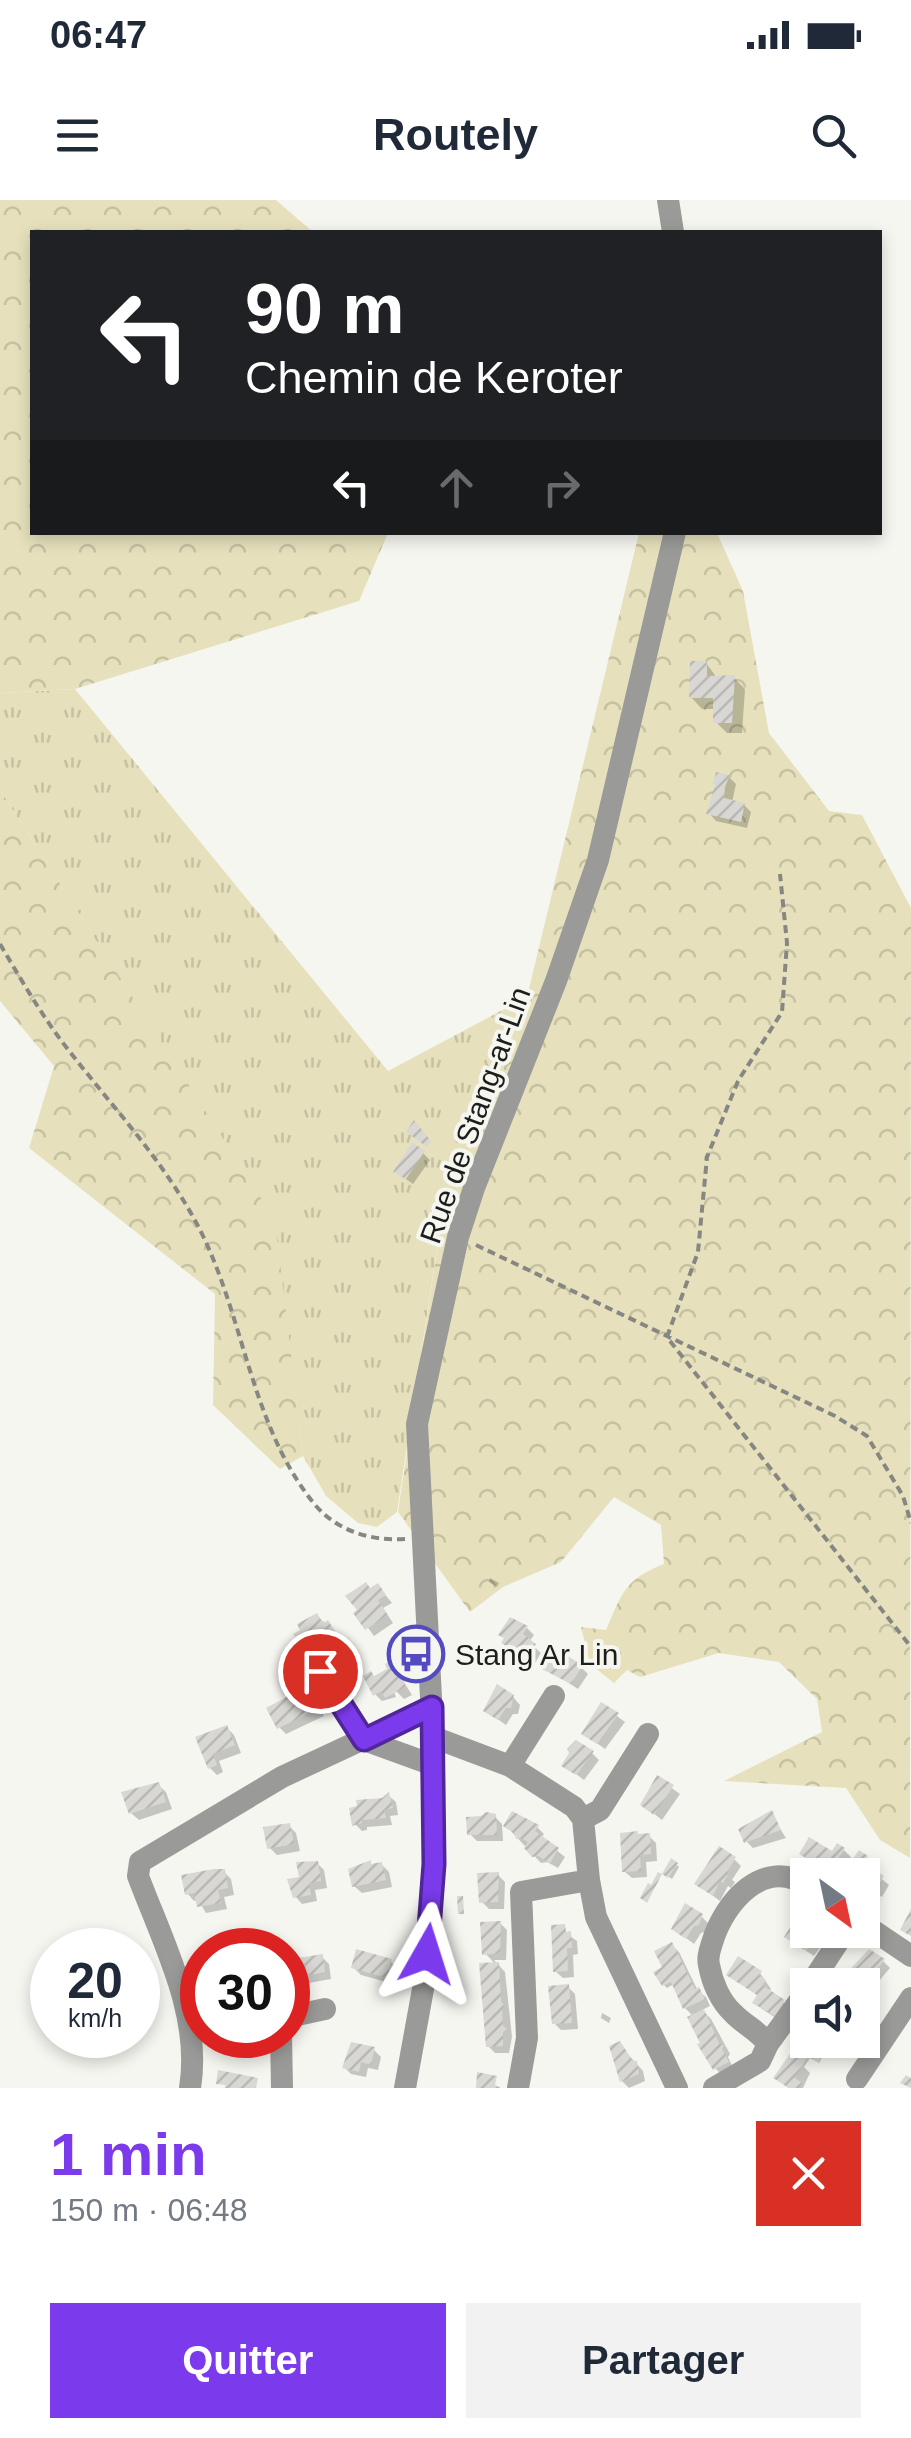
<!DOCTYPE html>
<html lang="fr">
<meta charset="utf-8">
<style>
body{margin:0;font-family:Arial,sans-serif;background:#f2f2f3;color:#1f2937;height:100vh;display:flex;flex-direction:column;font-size:38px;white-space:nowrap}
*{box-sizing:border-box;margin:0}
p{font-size:32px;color:#747a83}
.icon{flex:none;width:55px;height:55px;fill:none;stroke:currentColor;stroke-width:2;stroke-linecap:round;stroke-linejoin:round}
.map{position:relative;height:1888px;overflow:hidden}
.panel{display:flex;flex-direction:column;background:#fff;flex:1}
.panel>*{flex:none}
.top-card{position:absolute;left:30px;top:30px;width:852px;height:305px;border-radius:0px;box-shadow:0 5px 15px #0003;background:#202124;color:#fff;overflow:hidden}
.needle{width:65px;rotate:147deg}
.fabs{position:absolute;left:790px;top:1658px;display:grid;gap:20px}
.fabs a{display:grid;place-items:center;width:90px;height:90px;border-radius:0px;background:#fff;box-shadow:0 5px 15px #0003;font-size:50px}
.speed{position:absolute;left:30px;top:1728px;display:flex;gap:20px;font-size:50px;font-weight:700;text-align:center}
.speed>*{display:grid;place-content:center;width:130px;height:130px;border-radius:50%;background:#fff;box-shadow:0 5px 15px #0003;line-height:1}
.speed small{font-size:25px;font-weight:400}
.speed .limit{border:15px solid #d22;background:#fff;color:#111}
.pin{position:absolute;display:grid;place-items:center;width:85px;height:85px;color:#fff;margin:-42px;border:5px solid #fff;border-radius:50%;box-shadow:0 2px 10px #0007}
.me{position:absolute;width:110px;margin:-55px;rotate:6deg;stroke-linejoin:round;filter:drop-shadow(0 0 8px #0008)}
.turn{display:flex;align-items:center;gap:35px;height:210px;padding:0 50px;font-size:45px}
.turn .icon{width:130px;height:130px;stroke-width:2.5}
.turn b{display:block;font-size:70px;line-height:85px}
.lanes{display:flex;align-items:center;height:95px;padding:0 50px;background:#0003;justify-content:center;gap:50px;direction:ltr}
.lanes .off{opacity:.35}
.round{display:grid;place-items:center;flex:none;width:105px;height:105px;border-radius:0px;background:#f2f2f3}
.headline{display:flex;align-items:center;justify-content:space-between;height:170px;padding:0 50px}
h1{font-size:60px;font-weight:600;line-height:75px;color:#7c3aed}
.button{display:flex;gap:20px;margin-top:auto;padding:20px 50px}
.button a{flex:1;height:115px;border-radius:0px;background:#7c3aed;color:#fff;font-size:40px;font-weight:600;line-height:115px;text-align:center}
.button a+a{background:#f2f2f3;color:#1f2937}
.status{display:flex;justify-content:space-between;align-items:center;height:70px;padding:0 50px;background:#fff;direction:ltr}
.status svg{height:28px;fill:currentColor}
header{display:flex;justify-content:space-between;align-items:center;height:130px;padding:0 50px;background:#fff;font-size:45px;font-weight:600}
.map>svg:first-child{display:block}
.grass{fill:url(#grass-tufts)}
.forest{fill:url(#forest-crowns)}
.shadow{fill:#0003}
.building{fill:url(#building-hatch)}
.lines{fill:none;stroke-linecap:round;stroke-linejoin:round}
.path{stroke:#868683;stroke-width:4;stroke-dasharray:8 5;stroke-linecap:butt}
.minor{stroke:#9a9a98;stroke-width:22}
.route-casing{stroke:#51269a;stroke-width:25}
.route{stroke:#7c3aed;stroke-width:18}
.labels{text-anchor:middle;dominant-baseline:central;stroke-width:8;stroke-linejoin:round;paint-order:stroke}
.street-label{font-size:30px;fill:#1d1d1c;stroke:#f6f6f1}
.poi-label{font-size:30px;fill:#1d1d1c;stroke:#f6f6f1;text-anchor:start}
</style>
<div class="status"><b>06:47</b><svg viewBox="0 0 49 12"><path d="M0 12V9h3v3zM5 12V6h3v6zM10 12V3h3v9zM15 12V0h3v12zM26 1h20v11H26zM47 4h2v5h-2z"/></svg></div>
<header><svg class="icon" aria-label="menu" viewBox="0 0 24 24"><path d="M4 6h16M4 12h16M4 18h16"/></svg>Routely<svg class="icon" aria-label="search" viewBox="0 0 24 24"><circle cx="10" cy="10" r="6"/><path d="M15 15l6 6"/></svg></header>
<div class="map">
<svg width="911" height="1888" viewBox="0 0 911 1888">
<defs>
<pattern id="grass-tufts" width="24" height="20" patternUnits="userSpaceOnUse" patternTransform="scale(2.5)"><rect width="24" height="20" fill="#e6e1bc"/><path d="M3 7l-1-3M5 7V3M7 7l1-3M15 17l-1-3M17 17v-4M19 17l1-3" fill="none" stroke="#c5c1a1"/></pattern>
<pattern id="forest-crowns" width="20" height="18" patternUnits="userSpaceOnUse" patternTransform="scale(2.5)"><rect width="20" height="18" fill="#e6e1bc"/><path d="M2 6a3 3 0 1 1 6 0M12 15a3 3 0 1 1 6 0" fill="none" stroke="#c5c1a1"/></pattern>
<pattern id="building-hatch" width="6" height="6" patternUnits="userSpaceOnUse" patternTransform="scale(2.5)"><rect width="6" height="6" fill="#d8d7d3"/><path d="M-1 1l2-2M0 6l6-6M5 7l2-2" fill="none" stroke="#b9b8b5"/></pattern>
</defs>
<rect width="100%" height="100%" fill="#f6f6f1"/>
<path class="grass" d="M75,489L388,871L527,797L440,1029L397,1312L377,1327L358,1323L326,1296L303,1256L274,1020L0,590V493Z"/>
<path class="forest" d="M0,0H276L313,32H32V332L388,333L359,401L75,489L0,493Z
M639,333H717L743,391L769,533L829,611L862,615L911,708L910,1658L880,1640L846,1588L724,1581L822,1532L817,1499L779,1462L719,1453L640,1477L627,1470L614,1483L590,1464L581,1427L606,1430C622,1393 625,1379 664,1364L661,1325L614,1297L561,1362L503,1387L470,1412L398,1312L440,1029L527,797Z
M0,590L275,1020L303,1256L280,1269L213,1205L215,1094L29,948L54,866L0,801Z"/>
<path class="shadow" d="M706,463L717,478H734L745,489L742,533H727L715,521L716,509H702L691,497Z
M729,577L736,584L732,602L744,605L751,612L747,628L716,621L709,613Z
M423,953L430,960L413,984L396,972Z
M490,1378L499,1383L497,1387L489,1382Z
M378,1386L392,1403L383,1408L393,1423L374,1436L357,1413Z
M316,1416L334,1430L343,1444L332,1451L324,1442L318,1448L316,1446L309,1450L302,1443Z
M527,1428L534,1435L529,1442L541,1453L535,1463L504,1443Z
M392,1463L412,1495L404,1499L392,1487L396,1497L382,1501L375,1494V1478L390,1470Z
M544,1467H581L588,1474L578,1489Z
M311,1497L324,1516L286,1534L279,1527Z
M513,1497L520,1505L518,1514H513L506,1525L486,1511Z
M602,1505L625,1522L605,1549L584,1534Z
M227,1528L234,1535L241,1553L219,1561L223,1572L217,1575L210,1568L198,1539Z
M592,1553L599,1560L584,1580L564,1565Z
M658,1578L680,1594L662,1620L643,1605Z
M158,1585L166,1592L172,1609L139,1620L131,1613Z
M389,1596L396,1602L398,1615L390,1616L392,1625L367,1627V1630L362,1631L355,1624Z
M771,1614L786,1638L753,1648L746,1641Z
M495,1617L502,1624L503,1641H477L470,1634Z
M289,1626L296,1633L300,1651L277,1655L270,1648Z
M506,1626L537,1627L544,1634L541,1638L565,1657L558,1668L547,1662L541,1663Z
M649,1636L656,1643L657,1661L646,1662L647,1677L632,1678L624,1671Z
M844,1650L851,1657L839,1675H833L802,1654L832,1655Z
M860,1654L874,1665L871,1670L889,1685L882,1697L862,1685V1675L846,1673Z
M734,1659L741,1666L732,1680L735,1682L731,1688L728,1686L720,1701L697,1684Z
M317,1663L324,1670L327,1688L315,1690L317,1701L302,1704L295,1696L302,1679Z
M381,1664L389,1672L392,1687L362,1693L354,1686L373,1666Z
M677,1665L679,1667L672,1679L668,1676Z
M224,1672L231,1679L234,1695L224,1697L227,1709L206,1713L198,1700L194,1701L187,1693Z
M498,1675L505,1682L504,1709H489L482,1702Z
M701,1716L708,1723L706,1732L701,1733L694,1744L674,1729Z
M500,1723L507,1730L506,1760H494L505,1772L512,1837L509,1853H495L488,1846L496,1765L485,1753Z
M564,1726L567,1734L577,1741L578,1754L573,1755L574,1777L563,1778L555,1771Z
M808,1730L824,1742L814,1756L794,1743Z
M672,1745L679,1752L698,1791L706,1797L710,1806L702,1810L711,1819L730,1854L728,1857L734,1870L722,1875L715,1868L694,1817L685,1808L674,1784L667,1788L660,1781Z
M322,1757L329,1764L331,1779L309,1783L299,1781L292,1774L290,1758Z
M883,1761L890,1768L867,1795L862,1792V1785H852L846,1778Z
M391,1762L398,1769L394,1784L361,1775L354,1768Z
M760,1773L771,1789L769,1792L791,1808L782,1822L762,1809L755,1802L759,1796L729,1775Z
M568,1787L575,1794L578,1829L561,1830L554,1823Z
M602,1813L611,1818L609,1823L601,1818Z
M216,1835H261V1846L251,1847V1851L224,1852L217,1845Z
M808,1840H834L832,1843L837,1848L833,1854L826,1850L819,1863L810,1858L804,1867L810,1873L803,1888H789L784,1885L794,1851L807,1860L798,1847Z
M619,1844L643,1871L645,1881L629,1888L622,1881L612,1847Z
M374,1850L381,1857L378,1870L368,1868L366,1877L351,1874L344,1867Z"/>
<path class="building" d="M690,461H707V476L735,475L732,523H713V498H689Z
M716,572L730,575L725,587L724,598L745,603L741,622L706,614L715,585L713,584Z
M414,920L431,941L427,947L406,932Z
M412,942L425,951L406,979L393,972Z
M366,1382L370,1388L378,1383L386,1395L378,1400L388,1415L365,1430L353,1413L357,1410L345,1396Z
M317,1413L323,1423L328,1420L338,1436L323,1445L317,1436L310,1443L307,1440L300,1445L293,1434L300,1430L297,1424Z
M510,1417L528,1426L523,1434L536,1444L527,1458L501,1443L504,1438L498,1435Z
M553,1448L583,1465L571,1484L540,1468Z
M484,1452L495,1459L491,1466L480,1459Z
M392,1460L406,1487L385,1498L381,1491L373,1496L363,1476L371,1471L374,1476L387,1469L385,1464Z
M497,1484L514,1495L511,1508H506L498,1520L483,1511Z
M305,1487L319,1508L277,1529L266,1508Z
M601,1502L619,1513L597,1544L581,1534Z
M227,1525L235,1545L213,1554L217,1565L208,1569L195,1537Z
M576,1540L594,1551L576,1575L561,1566L569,1553L567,1549Z
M657,1575L674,1585L654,1615L640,1605Z
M159,1582L166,1602L129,1614L121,1592Z
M389,1592L393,1608L384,1610L386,1618L361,1620L362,1623L352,1626L349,1608L357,1606L356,1600L382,1598Z
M772,1610L781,1630L744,1643L738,1629Z
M512,1611L539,1625L535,1631L559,1648L550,1663L538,1656L532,1657L524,1648L528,1642L521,1638L516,1639L515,1634L503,1626Z
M486,1612L496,1614L497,1635H467L466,1617L481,1616Z
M290,1623L294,1644L267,1649L263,1627Z
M638,1631V1634L650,1633L651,1654L640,1655L641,1671L622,1672L620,1633Z
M809,1637L832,1651L837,1643L845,1648L829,1672L799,1654Z
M719,1646L736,1657L727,1672L729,1673L723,1683L720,1681L713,1696L694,1684Z
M859,1650L868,1656L864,1663L884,1676L874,1692L862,1684V1675L843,1673Z
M671,1658L678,1663L668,1678L662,1674L647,1703L640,1698L648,1683L651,1685L658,1672L662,1674Z
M371,1660V1664L382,1662L386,1680L352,1687L348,1669Z
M318,1661L321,1681L309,1683L311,1695L293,1698L287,1679L299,1677L296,1662Z
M214,1669H225L228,1688L218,1690L221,1703L197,1707L194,1693L185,1695L181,1675Z
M499,1672L498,1702L479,1703L477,1673Z
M457,1696H463L464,1714H458Z
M685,1703L703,1714L699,1725L694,1726L686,1739L671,1729Z
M911,1709V1736L900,1730Z
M796,1718L808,1725V1730L819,1733L806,1751L784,1737Z
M501,1721L500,1753L482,1755L480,1722Z
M565,1724L566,1732L571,1731L572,1748H567L568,1771L553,1772L551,1725Z
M672,1742L695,1789L699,1787L705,1799L683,1809L671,1782L662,1786L653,1772L662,1767L654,1751Z
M356,1749L392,1759L387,1778L351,1768Z
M869,1749L885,1759L866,1784L852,1785L842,1778Z
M297,1754L298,1758L323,1754L325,1772L300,1777L299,1774L290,1775L288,1756Z
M738,1756L762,1771L759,1775L766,1780L762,1785L785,1800L775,1816L752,1803L757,1795L726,1775Z
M499,1762L501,1802L505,1805L502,1809L503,1826L507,1829L503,1832V1846L486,1847L479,1763Z
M569,1784L572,1823L552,1824L548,1786Z
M704,1809L719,1843L724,1845L722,1849L729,1862L713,1870L697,1844L700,1843L687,1817Z
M808,1828V1840H830L825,1849L819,1845L813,1855L820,1859L818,1862L808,1856L795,1878L802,1883L799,1888H789L773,1878Z
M214,1835H255V1840H245V1844L214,1846Z
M620,1841L632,1860L637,1861L639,1874L620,1882L609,1846Z
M351,1842L375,1847L371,1865L361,1862L359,1872L342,1868Z
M218,1870L258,1878L256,1888H225V1885L216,1884Z
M477,1872L497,1876L495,1885L501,1888H476Z
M906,1875L911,1878V1888L900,1883Z"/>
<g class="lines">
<path class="path" d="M0,744C22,781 43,818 70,852C112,906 158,955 192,1015C245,1108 247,1223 316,1306C339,1332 372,1341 405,1339
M476,1045L835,1216L867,1236L903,1296L911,1323
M667,1137L698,1052L707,957L738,881L782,812L787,743L780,674
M670,1141L911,1447"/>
<path class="minor" d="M668,0L673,32
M331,1459L320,1471L364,1540
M433,1537L510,1566L574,1607L583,1619L589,1680L596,1717L677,1888
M364,1540L433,1565
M510,1566L554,1496
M583,1619L600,1610L648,1534
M862,1723L911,1756
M810,1785L846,1730
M288,1817L325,1809
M281,1835L282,1888
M768,1844C758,1830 744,1825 733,1813C720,1801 712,1782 709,1765C707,1757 710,1750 712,1743C724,1702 764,1656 808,1686
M857,1879L911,1798
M190,1888C202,1815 163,1743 138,1676L140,1662L282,1577L432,1507
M405,1888L423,1789L434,1664L433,1537L417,1224L458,1037L474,988L556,781L598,660L675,332
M518,1888L527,1838L521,1692L589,1680
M714,1888L760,1861L768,1844L808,1789"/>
</g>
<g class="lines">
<g class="route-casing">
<path id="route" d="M320,1471L364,1540L432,1507L434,1664L427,1754"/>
</g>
<use href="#route" class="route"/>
</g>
<defs>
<g id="bus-ring" transform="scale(2.875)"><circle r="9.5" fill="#f6f6f1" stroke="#544bc3" stroke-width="1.5"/><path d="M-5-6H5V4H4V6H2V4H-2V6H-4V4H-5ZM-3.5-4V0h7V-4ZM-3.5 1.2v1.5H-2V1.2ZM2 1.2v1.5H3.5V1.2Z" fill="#544bc3"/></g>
</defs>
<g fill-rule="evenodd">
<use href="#bus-ring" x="416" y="1454"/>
</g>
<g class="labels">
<g class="street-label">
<text transform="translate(475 915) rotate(-70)">Rue de Stang-ar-Lin</text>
</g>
<g class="poi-label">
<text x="455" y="1454">Stang Ar Lin</text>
</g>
</g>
</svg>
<div class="fabs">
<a><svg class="needle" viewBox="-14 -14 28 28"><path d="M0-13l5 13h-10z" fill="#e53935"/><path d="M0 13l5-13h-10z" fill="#747a83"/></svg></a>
<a><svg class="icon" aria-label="sound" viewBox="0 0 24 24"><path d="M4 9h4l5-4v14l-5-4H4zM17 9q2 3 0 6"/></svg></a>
</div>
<div class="speed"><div>20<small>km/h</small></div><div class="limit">30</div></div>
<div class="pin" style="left:320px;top:1471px;background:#d93025"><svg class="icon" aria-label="arrive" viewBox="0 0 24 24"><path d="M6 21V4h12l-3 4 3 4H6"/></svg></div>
<svg class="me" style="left:427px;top:1754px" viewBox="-20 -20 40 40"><path d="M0-17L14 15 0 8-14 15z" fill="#7c3aed" stroke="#fff" stroke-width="4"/></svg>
<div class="top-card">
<div class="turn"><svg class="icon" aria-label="left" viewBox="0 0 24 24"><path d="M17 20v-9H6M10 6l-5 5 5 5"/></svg><div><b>90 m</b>Chemin de Keroter</div></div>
<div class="lanes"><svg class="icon" aria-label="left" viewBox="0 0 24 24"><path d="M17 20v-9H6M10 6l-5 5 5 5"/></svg><svg class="icon off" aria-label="ahead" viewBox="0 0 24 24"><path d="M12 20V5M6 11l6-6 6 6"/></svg><svg class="icon off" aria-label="right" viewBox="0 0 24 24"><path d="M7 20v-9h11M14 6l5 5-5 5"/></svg></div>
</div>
</div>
<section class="panel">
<div class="headline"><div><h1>1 min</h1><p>150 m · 06:48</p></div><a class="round" style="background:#d93025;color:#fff"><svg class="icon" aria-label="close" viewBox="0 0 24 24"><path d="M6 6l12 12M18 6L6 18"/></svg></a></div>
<div class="button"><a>Quitter</a><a>Partager</a></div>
</section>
